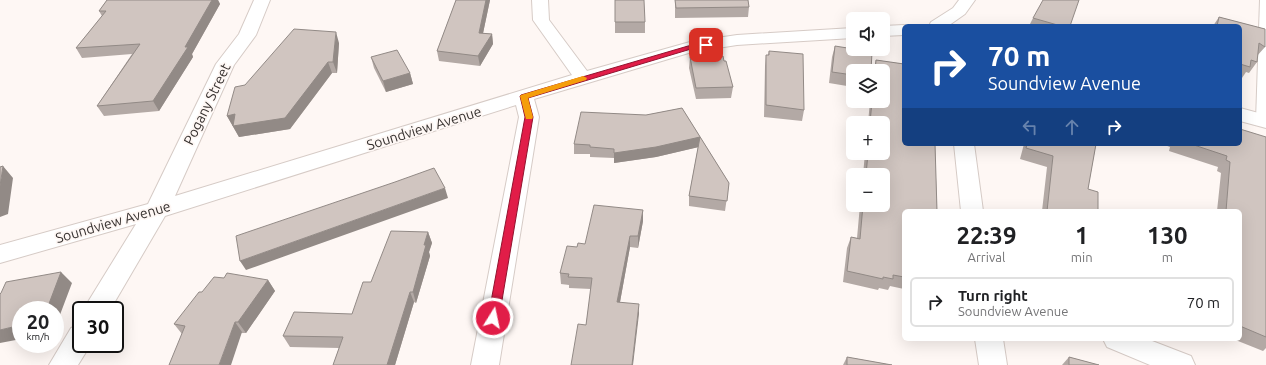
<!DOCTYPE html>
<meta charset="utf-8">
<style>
body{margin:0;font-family:Ubuntu,sans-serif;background:#f2f2f2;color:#202124;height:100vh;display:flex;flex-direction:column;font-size:15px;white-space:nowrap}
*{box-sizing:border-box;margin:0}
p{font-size:13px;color:#757577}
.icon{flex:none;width:22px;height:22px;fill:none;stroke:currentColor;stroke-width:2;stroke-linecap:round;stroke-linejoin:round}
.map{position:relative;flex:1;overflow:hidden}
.panel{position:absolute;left:902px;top:209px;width:340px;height:132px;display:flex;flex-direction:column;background:#fff;border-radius:6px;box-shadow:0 4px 16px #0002}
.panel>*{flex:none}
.banner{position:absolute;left:902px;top:24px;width:340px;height:122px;border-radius:6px;box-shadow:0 4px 16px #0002;background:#1a4fa0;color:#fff;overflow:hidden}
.controls{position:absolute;left:846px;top:12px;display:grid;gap:8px}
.controls a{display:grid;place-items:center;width:44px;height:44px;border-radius:6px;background:#fff;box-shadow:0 4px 16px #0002;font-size:20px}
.speed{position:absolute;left:12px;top:301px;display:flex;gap:8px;font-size:20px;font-weight:700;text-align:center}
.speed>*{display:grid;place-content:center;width:52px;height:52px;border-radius:50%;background:#fff;box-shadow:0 4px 16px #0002;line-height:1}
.speed small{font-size:10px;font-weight:400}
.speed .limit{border:2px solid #111;border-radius:6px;background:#fff;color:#111}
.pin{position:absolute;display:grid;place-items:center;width:34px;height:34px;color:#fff;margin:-17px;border-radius:8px;box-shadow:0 2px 6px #0006}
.me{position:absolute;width:44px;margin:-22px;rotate:10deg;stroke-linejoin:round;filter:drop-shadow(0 0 3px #0008)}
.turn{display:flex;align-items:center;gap:14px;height:84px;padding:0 20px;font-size:18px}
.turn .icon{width:52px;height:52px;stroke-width:2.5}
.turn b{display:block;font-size:28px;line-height:34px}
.lanes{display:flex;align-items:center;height:38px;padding:0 20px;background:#0003;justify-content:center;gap:20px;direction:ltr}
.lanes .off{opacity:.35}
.eta{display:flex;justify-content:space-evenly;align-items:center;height:68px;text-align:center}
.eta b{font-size:24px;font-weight:700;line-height:28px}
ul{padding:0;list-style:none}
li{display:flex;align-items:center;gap:12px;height:50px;margin:0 8px 6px;padding:0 12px;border:2px solid #e0e0e0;border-radius:6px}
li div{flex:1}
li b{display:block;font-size:15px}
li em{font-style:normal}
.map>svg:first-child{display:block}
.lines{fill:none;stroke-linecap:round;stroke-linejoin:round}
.service-casing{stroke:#d6cbc6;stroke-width:2}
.minor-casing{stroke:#d6cbc6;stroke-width:2}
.service{fill:#fff;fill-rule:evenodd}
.minor{fill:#fff;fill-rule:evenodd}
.wall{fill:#b3a9a5}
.shaded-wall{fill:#928a86}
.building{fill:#d0c5c0;stroke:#928a86}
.route{fill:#e11d48;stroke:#92132f}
.slow{fill:#f59e0b}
.labels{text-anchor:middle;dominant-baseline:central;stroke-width:3.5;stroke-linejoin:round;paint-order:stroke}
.street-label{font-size:14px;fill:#373230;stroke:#fef7f4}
</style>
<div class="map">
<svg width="1266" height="365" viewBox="0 0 1266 365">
<rect width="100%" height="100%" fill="#fef7f4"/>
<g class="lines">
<g class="service-casing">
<path id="service" d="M1260,0H1266V124H1258L1256,121Z"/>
</g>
<g class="minor-casing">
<path id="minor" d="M254,0H270L256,35L234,65L175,196L572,75L533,20L532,0H548L549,20L587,71L690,42L737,35L853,28V38L737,45L692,52L534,99L539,117L499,365H471L519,117L516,105L165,216L110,310H83L136,224L0,263V245L148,204L216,64L239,34Z
M959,0H975L965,14L948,26H929L931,22L953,8Z
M904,25L908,26H904V35L883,36V26Z
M1240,108L1266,115V128L1240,121Z
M954,144H974L983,211H961Z
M81,324V344H91L78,365H49L71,328Z
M975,339H1003L1007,365H979Z
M1103,339H1147L1191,356L1195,365H1150L1107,347Z"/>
</g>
<use href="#service" class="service"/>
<use href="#minor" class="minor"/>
</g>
<path class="wall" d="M107,0H218L220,4L192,54L193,57L159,111L104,116L97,106L132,54L82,58L76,48L102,16L99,11Z
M456,0H490L483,33L492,34L493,44L480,66L439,61L437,51Z
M615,0L645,22V33H615Z
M675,0H748L749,7L748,17L675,18Z
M1219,17L1265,29V47L1257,56V62L1249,73L1246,72L1242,78L1240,77V26H1213Z
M1033,18L1070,26H1029Z
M339,43L337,73H332L290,129L239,137L227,116L245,85Z
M835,46L853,71V87L829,83L832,57Z
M769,51L804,110L802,121L764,117L765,66L766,55H768Z
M371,57L410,73L413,84L386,92L374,68Z
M690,57L724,61L733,87L731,98L696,99L689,68Z
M876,60L904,64V144H935L937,211H904V289L890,286L888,290L879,288L878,290L843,282L847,248L851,237L857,238L860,205H883V175H863L865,153H883V123H868L870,101H883V71H873Z
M682,108L729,183L725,211L689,206V196L698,147L656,157L614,163V158L590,157V154H574V144L646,115Z
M1266,137V348L1263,351L1233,339H1240V211H1217L1221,173L1217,171L1218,167L1169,151L1170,147L1162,144H1240Z
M1024,144H1096L1088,189L1098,211H1042L1047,167L1020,159Z
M643,210V221L638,248L630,247L620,302L639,314L586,325L591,289L569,288V285L561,284L560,273L577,247L585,244Z
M428,232L432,243L429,252L430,256L416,303L414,302L395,365H333L339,348L290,347L283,336L352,314L371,282Z
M268,280L275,291L246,333L182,334L174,324L202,292Z
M847,357L892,365H843Z
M1069,357L1099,365H1062Z"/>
<path class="shaded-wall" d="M212,0H218L220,4L192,54L193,57L159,111L153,101Z
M486,0H490L481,43L479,33Z
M336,32L339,43L337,73L333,62Z
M492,34L493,44L480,66L478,56Z
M328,62L332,73L290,129L239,137L227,116Z
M410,73L413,84L386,92L383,81Z
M700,137L699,147L656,157L614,163V153Z
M3,166L13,178L8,214L0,217V186Z
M445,188L448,198L246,270L240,261Z
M643,210V221L638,248V236Z
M428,232L432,243L429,252L430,256L416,303L413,292L424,245Z
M630,236V247L618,313L617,302Z
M61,272L72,283L58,320L55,321V310H43Z
M268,280L275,291L246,333L238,322Z
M410,292L414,302L395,365H387Z
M639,304V314L633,365H632Z
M235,322L242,332L231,365H219Z
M21,325V339L0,343V330Z"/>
<path class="building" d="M107,0H212L185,47H188L153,101L97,106L140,44L76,48L106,11H99Z
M456,0H486L479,33L492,34L478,56L437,51Z
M615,0H644L645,22H615Z
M675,0H748L749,7L676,8Z
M1043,0H1079L1070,26H1061L1033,18Z
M1219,17L1265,29V47L1259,43L1257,62L1251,60L1250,67L1240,64V26H1217Z
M294,29L336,32L333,62H328L285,118L233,126L235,114L227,116L235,87L245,85Z
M835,46L872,52L871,71H853V75L832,72Z
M397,50L410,73L383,81L371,57Z
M769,51L803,54L804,110L766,105V55H769Z
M723,56L724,61H726L733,87L696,88L690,57Z
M876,60L904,64V144H935L937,211H904V277L893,275V279L883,277V279L847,271L851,237L860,239L863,205H883V175H866L868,153H883V123H870L872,101H883V71H875Z
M682,108L729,183L727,201L689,196L700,137L656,147L614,153V149L590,147V145L574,144L581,112L646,115Z
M1240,129L1266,137V337L1240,326V211H1226L1230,162L1226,160L1227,156L1191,144H1240Z
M1027,144H1096L1088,189L1098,192V211H1047L1053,156L1026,148Z
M3,166L0,186V167Z
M434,168L445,188L240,261L236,236L395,182Z
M594,205L643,210L638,236H630L617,302L639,304L632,365H571L578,324L586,325L592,278L568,277L569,274L560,273L567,246L577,247L578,243L585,244Z
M391,231L428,232L424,245H426L413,292H410L387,365H333L343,337L283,336L294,312L352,314L363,282H371Z
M61,272L47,309L43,310H21V325L0,330V294L1,293L6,282Z
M227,273L268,280L238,322H235L219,365H169L185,326L174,324L199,292H202L214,277L224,278Z
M847,357L892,365H847Z
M1069,357L1099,365H1069Z"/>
<path class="route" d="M706,43L708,44V47L691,49L528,98L533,117L499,318L497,322L493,323L489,322L488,318L525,117L520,96L521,95L688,46Z"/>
<path class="slow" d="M583,76L587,78L586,80L528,98L533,117L532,119H526L520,96L521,95Z"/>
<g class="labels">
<g class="street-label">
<text transform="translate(207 104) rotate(-64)">Pogany Street</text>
<text transform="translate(424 128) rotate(-17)">Soundview Avenue</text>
<text transform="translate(113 222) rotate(-16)">Soundview Avenue</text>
</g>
</g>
</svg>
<div class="controls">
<a><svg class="icon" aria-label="sound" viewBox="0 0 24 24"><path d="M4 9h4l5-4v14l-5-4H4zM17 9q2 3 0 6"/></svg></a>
<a><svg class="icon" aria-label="layers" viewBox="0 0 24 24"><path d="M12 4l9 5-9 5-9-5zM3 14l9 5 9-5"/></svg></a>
<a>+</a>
<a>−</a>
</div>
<div class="speed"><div>20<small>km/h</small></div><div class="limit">30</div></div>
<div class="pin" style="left:706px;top:45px;background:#d93025"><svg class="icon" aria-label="arrive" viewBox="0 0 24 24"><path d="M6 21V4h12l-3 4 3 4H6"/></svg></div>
<svg class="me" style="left:493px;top:318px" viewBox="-20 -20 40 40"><circle r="17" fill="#e11d48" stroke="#fff" stroke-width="3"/><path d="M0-11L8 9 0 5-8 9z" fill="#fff"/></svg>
<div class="banner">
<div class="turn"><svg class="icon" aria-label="right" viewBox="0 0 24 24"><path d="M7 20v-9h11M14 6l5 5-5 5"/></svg><div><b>70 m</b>Soundview Avenue</div></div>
<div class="lanes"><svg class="icon off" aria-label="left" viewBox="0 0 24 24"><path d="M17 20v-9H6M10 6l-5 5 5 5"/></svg><svg class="icon off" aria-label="ahead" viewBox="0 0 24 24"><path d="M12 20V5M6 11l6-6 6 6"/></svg><svg class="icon" aria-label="right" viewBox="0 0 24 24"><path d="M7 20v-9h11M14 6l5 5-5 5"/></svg></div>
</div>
<section class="panel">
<div class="eta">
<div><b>22:39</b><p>Arrival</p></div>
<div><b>1</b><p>min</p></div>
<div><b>130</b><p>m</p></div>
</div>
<ul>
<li><svg class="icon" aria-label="right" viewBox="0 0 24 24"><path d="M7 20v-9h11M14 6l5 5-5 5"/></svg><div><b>Turn right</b><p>Soundview Avenue</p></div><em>70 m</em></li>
</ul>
</section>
</div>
